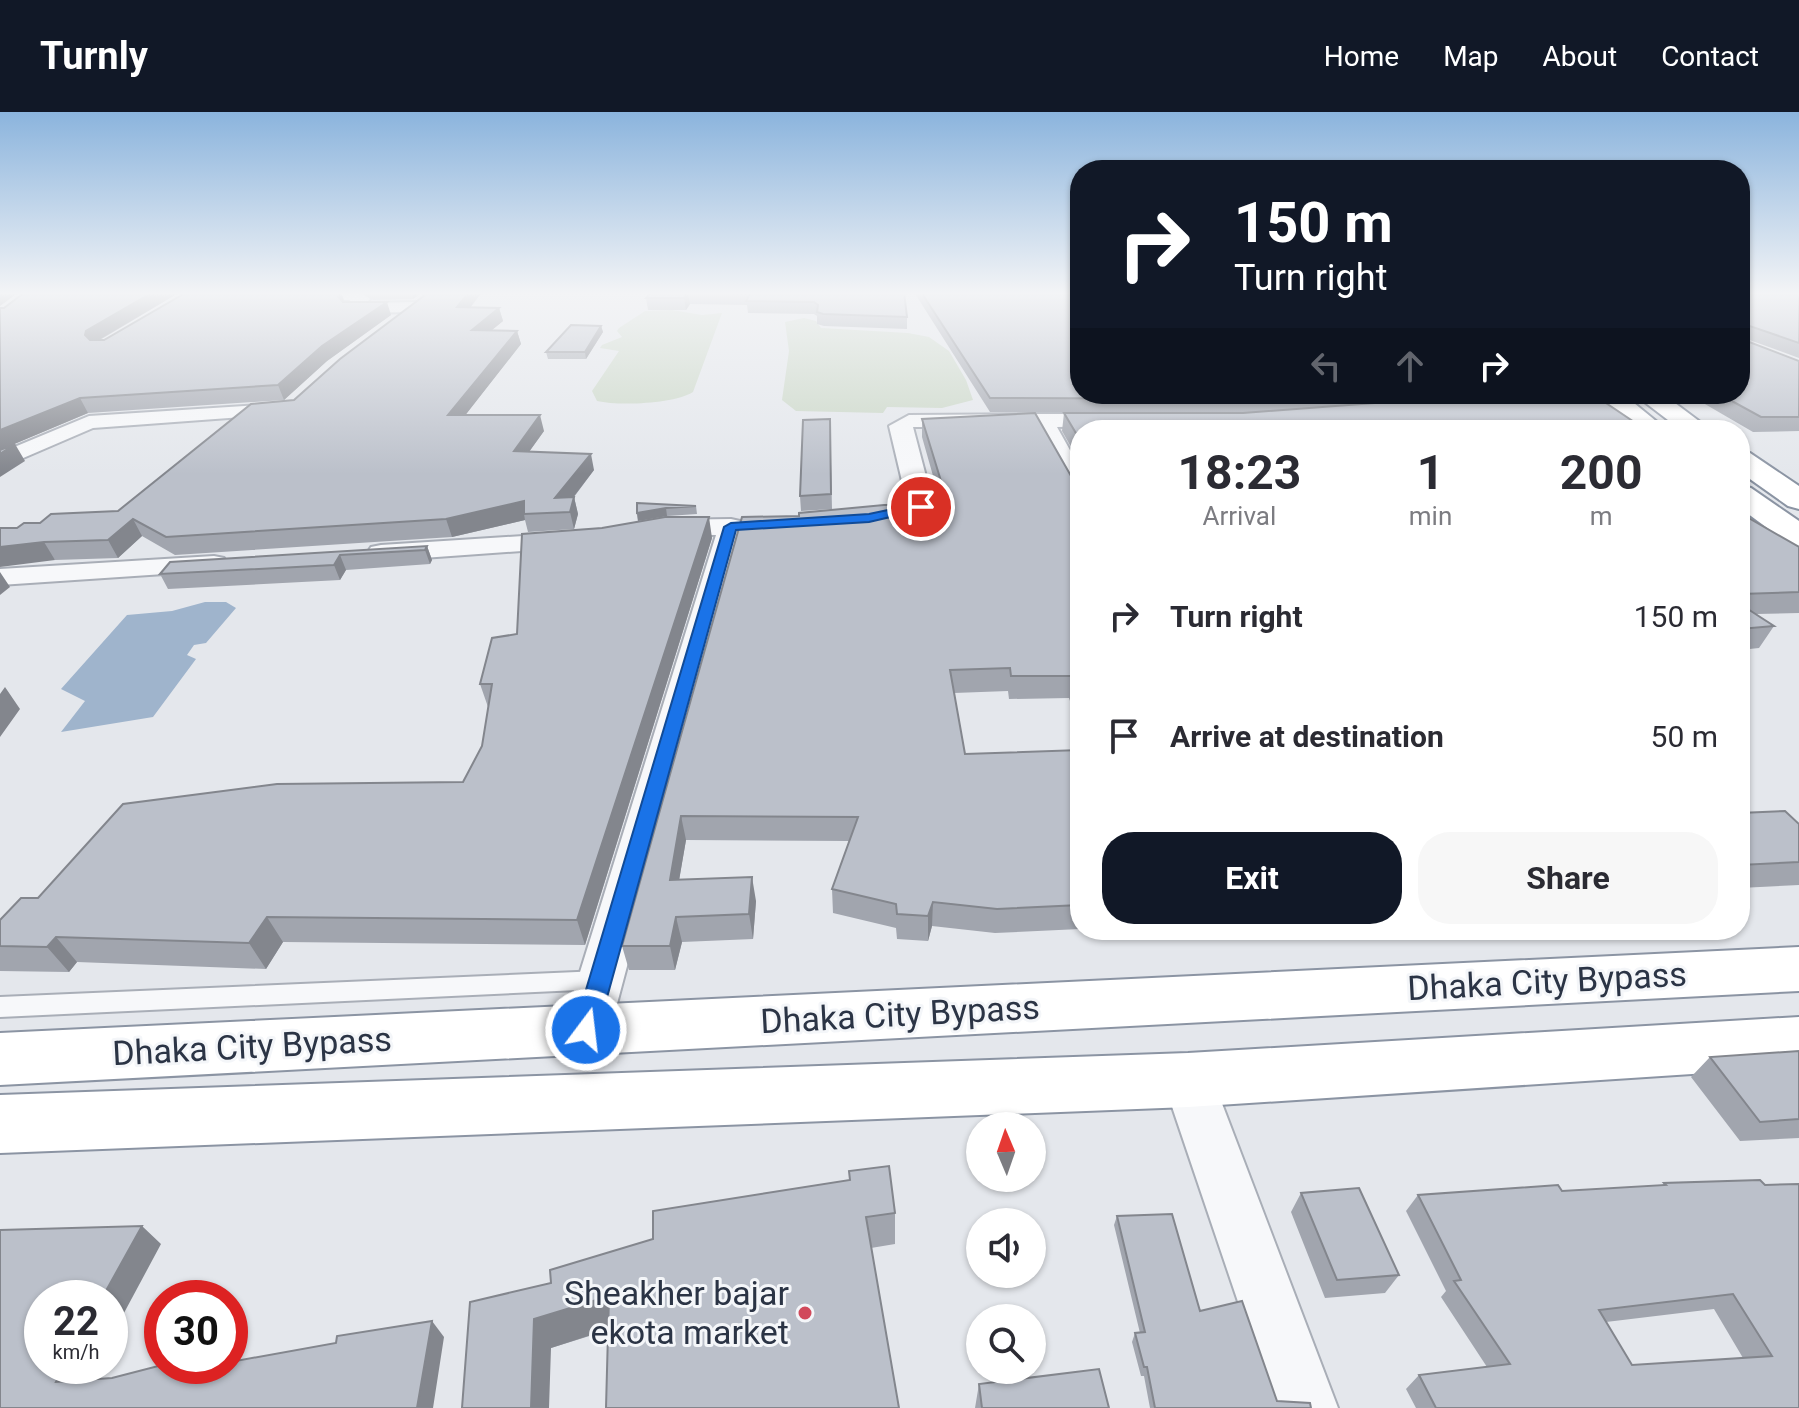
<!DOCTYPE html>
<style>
body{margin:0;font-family:Roboto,sans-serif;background:#f7f7f7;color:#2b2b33;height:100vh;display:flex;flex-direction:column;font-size:30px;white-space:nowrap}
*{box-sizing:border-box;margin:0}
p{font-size:26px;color:#7c7c81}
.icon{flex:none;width:44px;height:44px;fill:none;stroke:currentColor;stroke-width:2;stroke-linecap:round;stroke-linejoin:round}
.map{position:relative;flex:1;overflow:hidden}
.details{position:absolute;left:1070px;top:308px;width:680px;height:520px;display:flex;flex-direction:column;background:#fff;border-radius:32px;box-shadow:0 2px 6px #0004}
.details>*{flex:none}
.hud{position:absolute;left:1070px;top:48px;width:680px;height:244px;border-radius:32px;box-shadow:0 2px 6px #0004;background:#111827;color:#fff;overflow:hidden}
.needle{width:52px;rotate:358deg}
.tools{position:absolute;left:966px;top:1000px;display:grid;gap:16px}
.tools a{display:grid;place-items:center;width:80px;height:80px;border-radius:50%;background:#fff;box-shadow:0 2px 6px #0004;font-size:40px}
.speed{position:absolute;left:24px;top:1168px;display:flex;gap:16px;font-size:40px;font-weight:700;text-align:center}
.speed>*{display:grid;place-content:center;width:104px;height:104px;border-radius:50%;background:#fff;box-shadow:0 2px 6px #0004;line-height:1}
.speed small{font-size:20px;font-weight:400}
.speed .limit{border:12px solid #d22;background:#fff;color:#111}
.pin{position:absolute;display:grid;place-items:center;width:68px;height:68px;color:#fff;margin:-34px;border:4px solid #fff;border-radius:50%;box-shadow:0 2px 8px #0007}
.me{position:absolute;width:88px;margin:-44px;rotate:15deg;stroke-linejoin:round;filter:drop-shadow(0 0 6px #0008)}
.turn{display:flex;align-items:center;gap:28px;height:168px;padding:0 32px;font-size:36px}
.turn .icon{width:104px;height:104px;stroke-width:2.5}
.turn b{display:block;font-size:56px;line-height:68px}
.lanes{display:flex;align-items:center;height:76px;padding:0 32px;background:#0003;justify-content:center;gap:40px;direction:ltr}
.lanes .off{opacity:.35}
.eta{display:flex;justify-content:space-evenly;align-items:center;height:136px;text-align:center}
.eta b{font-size:48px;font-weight:700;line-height:56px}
.cta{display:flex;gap:16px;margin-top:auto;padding:16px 32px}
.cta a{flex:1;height:92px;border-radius:32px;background:#111827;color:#fff;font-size:32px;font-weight:700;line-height:92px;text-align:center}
.cta a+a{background:#f7f7f7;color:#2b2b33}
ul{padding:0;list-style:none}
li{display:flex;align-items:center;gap:24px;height:120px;padding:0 32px}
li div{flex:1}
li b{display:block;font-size:30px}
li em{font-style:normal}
header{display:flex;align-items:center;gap:48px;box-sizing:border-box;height:112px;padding:0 40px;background:#111827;color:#fff}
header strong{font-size:38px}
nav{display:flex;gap:44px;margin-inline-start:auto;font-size:28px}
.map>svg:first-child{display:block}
.green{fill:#c9d6c5}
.water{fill:#9fb4cc}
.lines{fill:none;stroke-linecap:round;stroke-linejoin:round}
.service-casing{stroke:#a9aeb7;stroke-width:4}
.minor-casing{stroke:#a9aeb7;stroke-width:4}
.trunk-casing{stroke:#8b94a3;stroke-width:4}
.motorway-casing{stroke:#8b94a3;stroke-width:4}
.service{fill:#f7f8fa;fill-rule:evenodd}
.minor{fill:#f7f8fa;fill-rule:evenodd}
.trunk{fill:#fff;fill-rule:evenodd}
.motorway{fill:#fff;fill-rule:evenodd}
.wall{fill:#a1a5ae;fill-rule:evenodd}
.shaded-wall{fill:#83868d}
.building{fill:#bbc0ca;stroke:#83868d;stroke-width:2;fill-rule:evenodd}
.route{fill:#1a73e8;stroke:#114b97;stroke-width:2}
.poi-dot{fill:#d1495b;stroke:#f4f6f9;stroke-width:3}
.labels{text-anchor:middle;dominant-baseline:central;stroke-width:6;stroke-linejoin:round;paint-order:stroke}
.near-street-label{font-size:34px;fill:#2b3445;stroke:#f4f6f9}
.near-poi-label{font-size:34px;fill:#2b3445;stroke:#f4f6f9;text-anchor:end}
</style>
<header>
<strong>Turnly</strong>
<nav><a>Home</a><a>Map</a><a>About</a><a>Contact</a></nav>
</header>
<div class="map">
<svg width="1799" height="1296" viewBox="0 0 1799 1296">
<rect width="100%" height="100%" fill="#e4e7ec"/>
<path class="green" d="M672,198L702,203L722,201L693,280C674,292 619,294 597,289L592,279L619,239L600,236L602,233L622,225L617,219L619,216L645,199Z
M804,206L816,209L821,216L908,221L929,225L949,239L966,268L973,288L942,296L887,295L883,301L796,299L782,288L789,239L785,210Z"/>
<path class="water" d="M205,490H226L236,496L206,531L194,533L187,543L196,547L153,605L61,620L85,589L61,577L127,503L172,499Z"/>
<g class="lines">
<g class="service-casing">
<path id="service" d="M600,859L608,861L611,868L608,875L600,877L0,905V885Z"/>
</g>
<g class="minor-casing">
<path id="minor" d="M360,180L370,187L367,191L417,190L425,195L417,200L353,201L345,196L350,188L294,186L286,181Z
M290,291L300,297L297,301L93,316L0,356V341L89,304Z
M1042,302H1110L1121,308L1110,314L1057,315L1080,356V384L1071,382L1068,377L1035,315H913L934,395L930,400L875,412L866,409L862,404L866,399L907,390L889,314L909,303Z
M731,407L740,409L744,415L610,918L603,932L586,938L569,932L562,918L716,423L654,422L650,416L654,410L663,408Z
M569,421L578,423L582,429L578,435L381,449L371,447L367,441L371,435L381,433Z
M214,444L224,446L228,452L224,458L0,473V457Z
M1188,946L1206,952L1213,968L1338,1296H1274L1163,968L1170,952Z"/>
</g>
<g class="trunk-casing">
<path id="trunk" d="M1634,282H1663L1711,318H1681Z
M1740,339L1750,341L1799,374V397L1788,394L1740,360Z
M1799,835V879L0,973V921Z
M1799,905V955L1188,995L0,1041V983L1188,941Z"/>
</g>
<g class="motorway-casing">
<path id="motorway" d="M1595,282H1623L1667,318H1637Z
M1740,373L1751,376L1799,409V434L1788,431L1740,396Z"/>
</g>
<use href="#service" class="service"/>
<use href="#minor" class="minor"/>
<use href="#trunk" class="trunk"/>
<use href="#motorway" class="motorway"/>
</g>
<path class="wall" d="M25,180H180L100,228L344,190L391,203L327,249L284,288L88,301L0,338L4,196Z
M364,180H423L413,187L373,188Z
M482,180L470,195L499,196L503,209L492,218L517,219L521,232L465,303L544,319L529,340L594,358L574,385L578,402L574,417L528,420L525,408L452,425L175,443L142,424L118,446L55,448L17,416L40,411L118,399L294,288Z
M651,180H904L907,205V217L824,214L817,212V204L814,202L748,201L747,193L690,192L686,198H648L646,186Z
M914,180H1080V282H1598L1607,289L1606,291L1080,318V351L1062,319L1064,301H1232L990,300Z
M1740,180H1799V246L1744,226V228L1799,249V319L1753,320L1698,288H1676L1667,282H1740Z
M601,214L603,220L586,247H548L546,240Z
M1628,282H1641L1638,289Z
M830,307L832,397L801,399L800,384Z
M922,307L1080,367V594L1072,595L1069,586L1009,587L1008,579L954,581L965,642L1080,638V817L995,821L932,814L928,829L897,827L896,816L833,801L832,777L849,729L686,728L679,768L756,789L753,827L682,830L675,858H629L622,834L799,404L941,392L922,325Z
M637,391L696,394L697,402L667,404L638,409L637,401Z
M1740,401L1799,435V501L1756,502L1774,514L1759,536L1740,538Z
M712,426L585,833L283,830L266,857L77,850L69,860L0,859V834L38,786L463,670L482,634L488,595L480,572L517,522Z
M427,434L432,448L430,452L346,458L340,468L168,477L160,462Z
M1740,701L1799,712V773L1740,776Z
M1799,939V1026L1740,1029L1691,965L1710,945Z
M1760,1068L1799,1296H1416L1406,1277L1419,1263L1487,1255L1441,1185L1446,1179L1406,1099L1418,1083L1562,1079L1662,1073L1664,1071ZM1714,1197L1743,1246L1632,1253L1606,1210Z
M1301,1081L1399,1163L1385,1181L1325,1186L1291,1100Z
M895,1101V1132L871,1136L551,1236V1171L653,1127Z
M1117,1104L1277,1289L1311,1296H1150L1144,1264H1141L1132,1230L1135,1221H1140L1114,1113Z
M979,1272L1109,1296H975Z"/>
<path class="shaded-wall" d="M0,180H19L0,194Z
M153,180H180L92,232L85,223L86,219Z
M340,180H341L345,191L342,197L338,184Z
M411,180H423L413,187Z
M469,180H482L461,208L457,195Z
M688,180L690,192L686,198L684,186Z
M387,190L391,203L327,249L284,288L278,273L322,234Z
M499,196L503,209L476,231L472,218Z
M601,214L603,220L586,247L585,240Z
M517,219L521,232L453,319L448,303Z
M80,286L88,301L0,338V318Z
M540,303L544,319L518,355L514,339Z
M15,332L25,349L0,365V342Z
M591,342L594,358L562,400L555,386Z
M574,385L578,402L574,417L570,400Z
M524,389V402L525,408L452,425L446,407Z
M666,396L667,404L638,409L637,401Z
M709,405L712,426L585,833L577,808Z
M133,407L142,424L118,446L108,428Z
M44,430L55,448L0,455V435Z
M427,434L432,448L430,452L425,438Z
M340,443L346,458L340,468L334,453Z
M0,460L10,475L0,483Z
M5,575L20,597L0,625V582Z
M681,704L686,728L675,792L670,768Z
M752,765L756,789L753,827L749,802Z
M933,790L932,814L928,829V804Z
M267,805L283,830L266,857L249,831Z
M676,805L682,830L675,858L670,834Z
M56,825L77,850L69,860L47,835Z
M142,1114L161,1132L110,1227V1186H102Z
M609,1184L622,1213L551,1236L549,1296H531L534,1207Z
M432,1209L444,1225L433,1296H417Z
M64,1254H96L79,1285L56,1270Z"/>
<path class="building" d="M25,180H153L86,219L85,223L90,228H104L187,180H340L338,184L343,190H387L322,234L278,273L80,286L0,318V196H4Z
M429,180H469L457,195L499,196L472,218L517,219L448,303H540L514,339L591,342L555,386L574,385L570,400L524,402V389L446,407L166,425L133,407L108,428L44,430L0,435V416H17L24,411H40L51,402L118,399L251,292L294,288L340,247Z
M651,180H688L684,186H646Z
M688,180H904L907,205L823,202L817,200L818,193L814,190L746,189L750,182Z
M921,180H1080V282H1314L1242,287L990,286Z
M1740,180H1799V231L1747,213L1743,216L1744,228L1799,249V305H1761L1719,282H1740Z
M571,213L601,214L585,240H546Z
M1493,282H1598L1607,289H1603L1646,318H1080V328L1064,301H1243Z
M1035,301L1071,364L1080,367V572H1075L1072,564H1011L1010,556L950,558L965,642L1080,638V793L997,797L933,790L928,804L897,802L896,792L832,777L858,705L681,704L670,768L752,765L749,802L676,805L670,834H622L742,405L799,404V401L884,393L948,392L922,307Z
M830,307L831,382L800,384L803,308Z
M15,332L0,342V338Z
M637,391L696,394L666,396L637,401Z
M1740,401L1799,435V480L1740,482Z
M665,405H709L577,808L267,805L249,831L56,825L47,835L0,834V808L21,786H38L123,692L277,672L463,670L482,634L492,572H480L492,526L517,522L522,422L602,416Z
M427,434L425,438L340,443L334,453L160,462L170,450Z
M1740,492L1774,514L1740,517Z
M1785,699L1799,712V750L1740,753V701Z
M1799,939V1007L1760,1010L1710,945Z
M889,1054L895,1101L866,1105L899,1296H606L609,1184L534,1207L531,1296H462L470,1190L551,1171L550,1158L653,1127V1099L850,1068L849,1059Z
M1760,1068L1765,1073L1799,1072V1296H1436L1419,1263L1510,1252L1454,1169L1461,1168L1418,1083L1558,1073L1562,1079L1666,1073L1664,1071ZM1733,1182L1772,1244L1632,1253L1599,1198Z
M1359,1076L1399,1163L1337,1168L1301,1081Z
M1172,1102L1200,1199L1242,1189L1277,1289L1310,1291L1311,1296H1155L1147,1255H1144L1135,1221L1145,1220L1117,1104Z
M142,1114L102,1186H42V1254H64L56,1270L112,1266L162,1253V1254L204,1255L230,1254V1250L336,1231L337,1224L432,1209L417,1296H0V1118Z
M1099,1257L1109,1296H982L979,1272Z"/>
<linearGradient id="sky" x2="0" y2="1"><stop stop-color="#8bb4dd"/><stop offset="0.5" stop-color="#f3f4f6"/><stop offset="1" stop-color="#f3f4f6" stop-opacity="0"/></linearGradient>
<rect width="1799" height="362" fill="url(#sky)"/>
<path class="route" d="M921,391L927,395L925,397L869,410L736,418L598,918L595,925L586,928L578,925L574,918L724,415L731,411L869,402Z"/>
<circle class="poi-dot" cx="805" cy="1201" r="8"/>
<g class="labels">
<g class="near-street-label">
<text transform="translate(1547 869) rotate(-3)">Dhaka City Bypass</text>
<text transform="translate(900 902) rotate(-3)">Dhaka City Bypass</text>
<text transform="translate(252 934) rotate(-3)">Dhaka City Bypass</text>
</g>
<g class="near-poi-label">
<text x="789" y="1181">Sheakher bajar<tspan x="789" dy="39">ekota market</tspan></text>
</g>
</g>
</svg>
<div class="tools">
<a><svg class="needle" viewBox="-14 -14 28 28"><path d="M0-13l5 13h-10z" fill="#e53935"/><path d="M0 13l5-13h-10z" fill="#7c7c81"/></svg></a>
<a><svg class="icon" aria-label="sound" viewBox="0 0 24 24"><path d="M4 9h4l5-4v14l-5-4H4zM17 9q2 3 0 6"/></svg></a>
<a><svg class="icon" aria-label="search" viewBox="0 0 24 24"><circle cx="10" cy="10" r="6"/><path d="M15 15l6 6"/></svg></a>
</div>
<div class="speed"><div>22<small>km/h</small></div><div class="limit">30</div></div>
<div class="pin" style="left:921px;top:395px;background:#d93025"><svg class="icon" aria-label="arrive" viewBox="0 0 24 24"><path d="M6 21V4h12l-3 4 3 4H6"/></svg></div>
<svg class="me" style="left:586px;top:918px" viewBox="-20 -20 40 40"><circle r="17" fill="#1a73e8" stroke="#fff" stroke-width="3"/><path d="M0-11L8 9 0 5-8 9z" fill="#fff"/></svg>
<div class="hud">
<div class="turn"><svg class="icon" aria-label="right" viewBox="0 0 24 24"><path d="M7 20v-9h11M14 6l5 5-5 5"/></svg><div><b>150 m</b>Turn right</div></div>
<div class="lanes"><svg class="icon off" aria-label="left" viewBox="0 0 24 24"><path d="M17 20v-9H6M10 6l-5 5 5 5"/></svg><svg class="icon off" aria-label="ahead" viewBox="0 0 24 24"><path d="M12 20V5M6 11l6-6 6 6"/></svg><svg class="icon" aria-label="right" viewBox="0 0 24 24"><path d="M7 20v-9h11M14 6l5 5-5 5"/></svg></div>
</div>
<section class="details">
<div class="eta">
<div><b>18:23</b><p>Arrival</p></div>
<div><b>1</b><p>min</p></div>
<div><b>200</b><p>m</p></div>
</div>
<ul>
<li><svg class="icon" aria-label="right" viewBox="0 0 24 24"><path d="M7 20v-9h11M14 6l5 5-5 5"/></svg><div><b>Turn right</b></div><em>150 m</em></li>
<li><svg class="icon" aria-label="arrive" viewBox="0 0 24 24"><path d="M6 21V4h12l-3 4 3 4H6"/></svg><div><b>Arrive at destination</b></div><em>50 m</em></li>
</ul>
<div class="cta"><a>Exit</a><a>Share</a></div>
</section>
</div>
